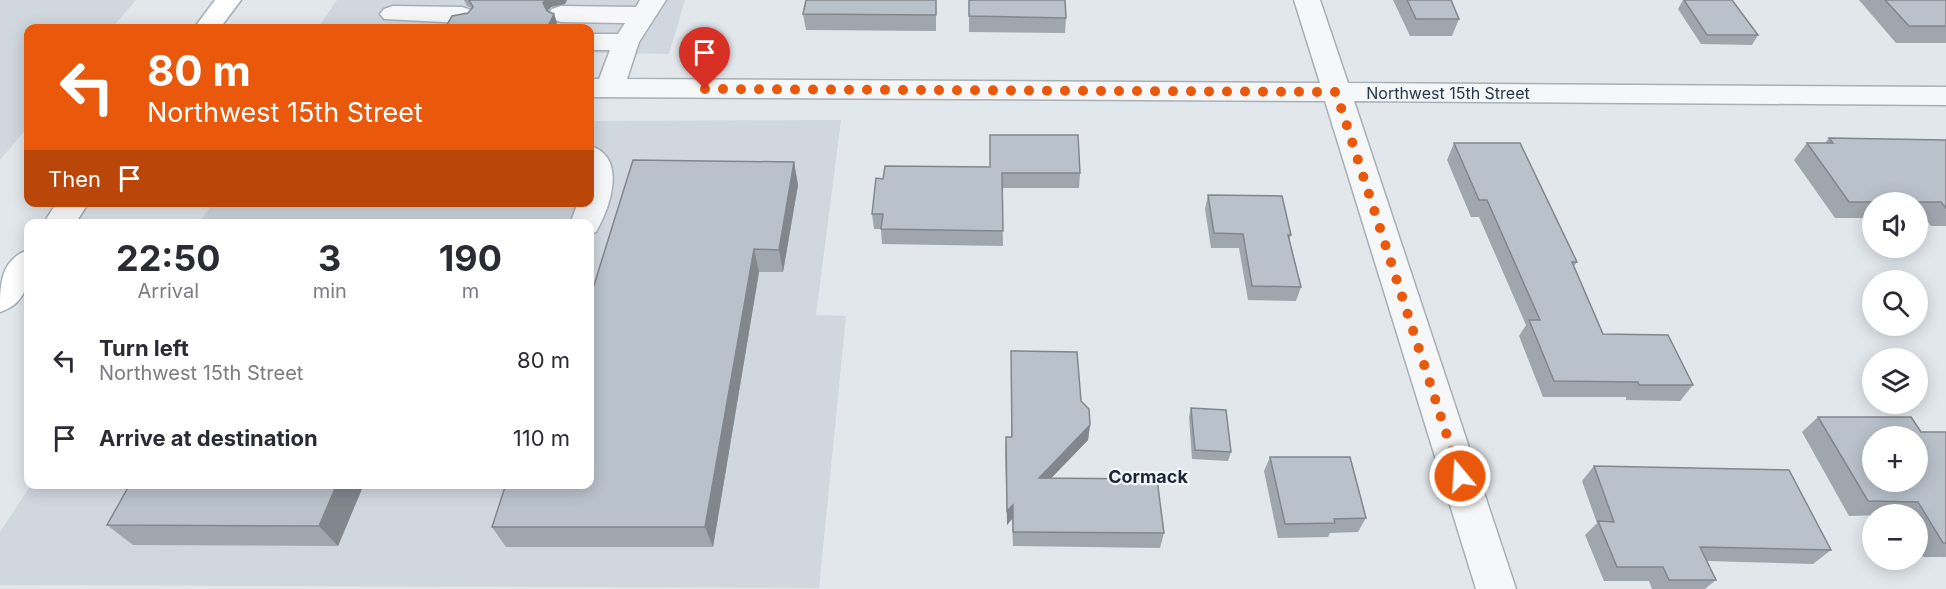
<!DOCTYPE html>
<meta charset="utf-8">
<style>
body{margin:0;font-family:Inter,sans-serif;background:#f2f2f3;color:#2b2b33;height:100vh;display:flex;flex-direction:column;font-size:22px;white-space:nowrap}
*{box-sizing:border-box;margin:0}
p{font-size:20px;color:#7c7c81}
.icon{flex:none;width:33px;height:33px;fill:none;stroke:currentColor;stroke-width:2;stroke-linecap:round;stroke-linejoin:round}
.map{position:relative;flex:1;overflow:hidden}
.drawer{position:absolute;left:24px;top:219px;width:570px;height:270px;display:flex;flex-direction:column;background:#fff;border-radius:12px;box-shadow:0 3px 15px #0003}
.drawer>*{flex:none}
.banner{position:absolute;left:24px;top:24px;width:570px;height:183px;border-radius:12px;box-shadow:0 3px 15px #0003;background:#ea580c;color:#fff;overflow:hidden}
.fabs{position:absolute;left:1862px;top:192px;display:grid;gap:12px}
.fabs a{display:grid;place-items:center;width:66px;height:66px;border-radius:50%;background:#fff;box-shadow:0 3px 15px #0003;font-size:30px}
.pin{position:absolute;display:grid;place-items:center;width:51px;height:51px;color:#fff;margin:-62px -26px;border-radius:50% 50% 50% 0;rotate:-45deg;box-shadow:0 0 6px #0007}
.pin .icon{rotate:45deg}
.me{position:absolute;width:66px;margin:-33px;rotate:342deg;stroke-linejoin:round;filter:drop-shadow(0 0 4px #0008)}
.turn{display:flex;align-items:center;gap:21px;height:126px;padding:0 24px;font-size:27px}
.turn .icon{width:78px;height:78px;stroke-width:2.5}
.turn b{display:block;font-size:42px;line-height:51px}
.then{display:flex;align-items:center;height:57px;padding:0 24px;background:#0003;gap:12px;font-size:22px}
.eta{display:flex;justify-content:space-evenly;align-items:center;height:102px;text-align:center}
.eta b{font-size:36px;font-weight:700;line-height:42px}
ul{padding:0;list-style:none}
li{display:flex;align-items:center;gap:18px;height:78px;padding:0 24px}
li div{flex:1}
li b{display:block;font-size:22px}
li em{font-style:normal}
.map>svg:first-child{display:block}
.built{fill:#d0d7de}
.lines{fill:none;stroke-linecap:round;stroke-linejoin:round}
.minor-casing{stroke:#a7afb7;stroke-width:3}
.major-casing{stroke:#a1adb8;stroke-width:3}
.minor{fill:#f6f7f9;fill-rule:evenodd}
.major{fill:#fff;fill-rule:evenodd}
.wall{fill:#9fa6ae}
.shaded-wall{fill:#82878d}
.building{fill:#b9c1ca;stroke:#82878d;stroke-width:1.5;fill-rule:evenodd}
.route{stroke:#ea580c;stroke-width:10;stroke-dasharray:0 18}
.labels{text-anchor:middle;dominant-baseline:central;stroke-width:4.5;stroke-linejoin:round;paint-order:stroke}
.street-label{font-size:16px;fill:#293745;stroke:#f2f6f9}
.neighbourhood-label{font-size:18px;font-weight:bold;fill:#1b2736;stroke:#f2f6f9}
</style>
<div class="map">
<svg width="1946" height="589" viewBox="0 0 1946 589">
<rect width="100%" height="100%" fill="#e2e7ec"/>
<path class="built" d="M0,0H136L112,28H28V127L0,160Z
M337,0H685L669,54L590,53V28H318Z
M841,120L816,315L846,316L819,588L0,585V532L31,485L590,484V224L199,223L213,203L590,202V121Z"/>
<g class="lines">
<g class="minor-casing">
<path id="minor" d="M640,0H666L639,42L627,79L1320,83L1294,0H1320L1348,83L1946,87V105L1354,101L1516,589H1476L1325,101L590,97V79H599L610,50H590V34H618L625,23L561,22L552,19L548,14L552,9L561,6L636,7Z
M393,6L462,7L471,10L475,15L471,20L462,23L384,19L380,14L384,9Z
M590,146C628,157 610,208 596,232L590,234V224H570L578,202H590Z"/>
</g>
<g class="major-casing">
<path id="major" d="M215,0H241L220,28H194Z
M57,202H89L75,224H43Z
M28,250C31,276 29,303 0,312C0,285 0,260 28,250Z"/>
</g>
<use href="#minor" class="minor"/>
<use href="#major" class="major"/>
</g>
<path class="wall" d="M464,0H567L565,4L551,7L547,11L554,14L557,23L555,28H445L468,13L472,8L467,6Z
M936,0V31L806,30L803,14Z
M969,0L1066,18L1065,33L969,32Z
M1393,0H1451L1459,19L1452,36H1410Z
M1683,0H1732L1758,35L1752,45L1701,44L1678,9Z
M1859,0H1946V43H1896Z
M1829,138L1946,140V226H1931L1925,218H1917V202H1872V218H1835L1794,160L1807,143H1825Z
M1454,143L1577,262L1574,266L1603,334L1693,385L1680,401L1626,400V397H1543L1519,336L1526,325L1479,217H1471L1447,160Z
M794,162L798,185L783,272H759L713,547H506L492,527L590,484Z
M885,166L1080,173L1079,188H1002L1003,246L882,244L881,229H874L872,214L883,179Z
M1208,195L1291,235L1289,240L1301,287L1296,301L1248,300L1239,248H1211L1205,209Z
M1011,351L1081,401L1090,425L1088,440L1051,478L1164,533L1160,548L1013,546L1012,519L1007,525L1005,452L1006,437H1011Z
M1191,408L1231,452L1228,461L1192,459L1189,417Z
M1818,417L1921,432H1946V557H1923L1917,548V514L1849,516L1802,432Z
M1270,457L1366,518L1358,532L1330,533L1328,537L1278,538L1264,471Z
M1594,466L1831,550L1813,564L1707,561L1716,580L1705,589H1652L1649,581H1604L1585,535L1597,523L1582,481Z
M364,484L338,546L133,545L107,525Z"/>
<path class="shaded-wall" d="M546,0H567L565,4L551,7L546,13L543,3Z
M554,14L557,23L555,28H547Z
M794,162L798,185L783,272L779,250Z
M754,249L759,272L713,547L705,527Z
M1090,425L1088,440L1037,493L1039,478Z
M337,484H364L338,546L319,526Z
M1013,505L1012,519L1007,525V511Z"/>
<path class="building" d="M469,0H546L543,3L547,11L554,14L547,28H445L452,16L468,13L473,7Z
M806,0H936V15L803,14Z
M969,0H1065L1066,18L969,16Z
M1407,0H1451L1459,19H1416Z
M1684,0H1732L1758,35H1707Z
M1885,0H1946V26H1909Z
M990,135H1078L1080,173H1002L1003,231L881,229L883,214H872L876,178L883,179L885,166L990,167Z
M1829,138L1946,140V208L1941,202H1849L1807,143H1833Z
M1454,143H1520L1577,262H1572L1603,334L1668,335L1693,385H1639L1638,382L1554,381L1529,320H1540L1487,200H1479Z
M633,160L794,162L779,250L754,249L705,527H492L506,484H590V298Z
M1208,195L1282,196L1291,235H1288L1301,287L1252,286L1243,234L1214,233Z
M1011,351L1077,352L1081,401L1089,409L1090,425L1039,478L1157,479L1164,533L1013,532V505L1007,511L1006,437H1012Z
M1191,408L1226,410L1231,452L1195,450Z
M1818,417H1911L1921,432H1946V543H1943L1918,502L1868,501ZM1872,436H1917V482H1872Z
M1270,457H1350L1366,518L1334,519L1335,523L1285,524Z
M1594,466L1789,470L1831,550L1700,547L1716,580H1669L1663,567H1617L1598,521L1614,522Z
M130,484H337L319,526L107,525Z"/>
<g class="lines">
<path class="route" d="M705,89L1336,92L1460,476"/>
</g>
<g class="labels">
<g class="street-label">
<text x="1448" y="93">Northwest 15th Street</text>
</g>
<g class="neighbourhood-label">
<text x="1148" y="476">Cormack</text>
</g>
</g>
</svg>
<div class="fabs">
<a><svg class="icon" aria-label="sound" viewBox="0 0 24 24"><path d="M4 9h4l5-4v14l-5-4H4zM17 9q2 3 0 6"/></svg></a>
<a><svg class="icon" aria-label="search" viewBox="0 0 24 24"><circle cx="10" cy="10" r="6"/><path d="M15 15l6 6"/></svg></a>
<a><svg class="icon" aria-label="layers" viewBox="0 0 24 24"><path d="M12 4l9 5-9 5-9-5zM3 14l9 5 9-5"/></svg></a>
<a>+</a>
<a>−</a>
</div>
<div class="pin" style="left:705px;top:89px;background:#d93025"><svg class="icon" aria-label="arrive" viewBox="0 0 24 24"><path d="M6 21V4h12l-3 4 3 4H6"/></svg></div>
<svg class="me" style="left:1460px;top:476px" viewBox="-20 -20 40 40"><circle r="17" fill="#ea580c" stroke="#fff" stroke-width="3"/><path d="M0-11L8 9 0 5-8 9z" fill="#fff"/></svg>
<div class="banner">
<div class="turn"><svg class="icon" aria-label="left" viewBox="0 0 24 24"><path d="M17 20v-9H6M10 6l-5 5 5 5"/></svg><div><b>80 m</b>Northwest 15th Street</div></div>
<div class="then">Then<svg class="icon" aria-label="arrive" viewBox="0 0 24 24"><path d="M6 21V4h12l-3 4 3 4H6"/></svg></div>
</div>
<section class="drawer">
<div class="eta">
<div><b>22:50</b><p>Arrival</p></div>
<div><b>3</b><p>min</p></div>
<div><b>190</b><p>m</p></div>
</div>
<ul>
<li><svg class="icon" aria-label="left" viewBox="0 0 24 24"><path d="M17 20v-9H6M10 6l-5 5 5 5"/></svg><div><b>Turn left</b><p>Northwest 15th Street</p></div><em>80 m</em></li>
<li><svg class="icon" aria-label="arrive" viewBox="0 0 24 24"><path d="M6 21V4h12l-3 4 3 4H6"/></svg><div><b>Arrive at destination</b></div><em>110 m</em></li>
</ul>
</section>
</div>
